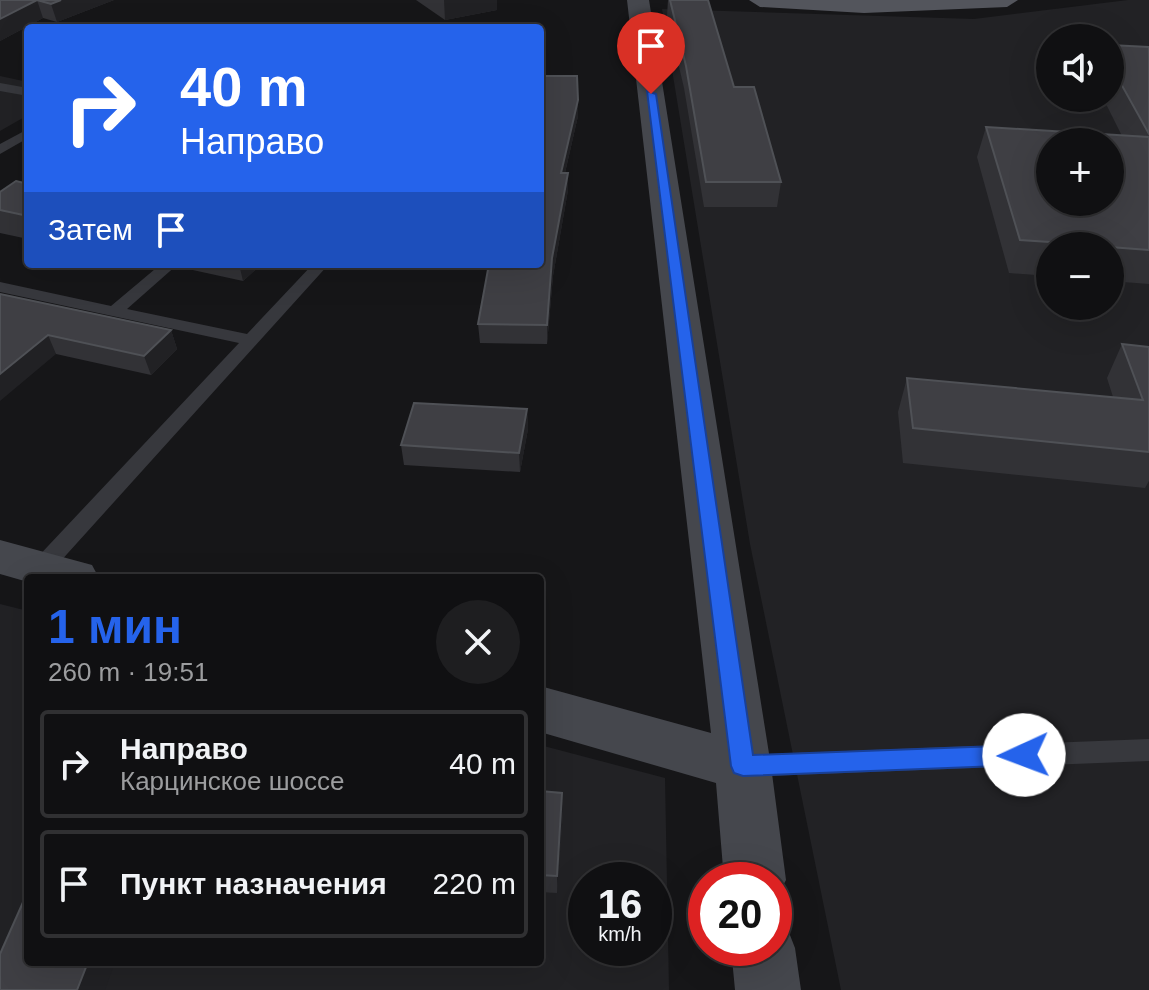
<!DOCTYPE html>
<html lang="ru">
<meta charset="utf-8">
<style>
body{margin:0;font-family:Arial,sans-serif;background:#1e1e20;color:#f1f3f6;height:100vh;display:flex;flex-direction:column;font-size:30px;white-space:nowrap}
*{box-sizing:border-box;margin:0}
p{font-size:26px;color:#9c9d9f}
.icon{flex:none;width:44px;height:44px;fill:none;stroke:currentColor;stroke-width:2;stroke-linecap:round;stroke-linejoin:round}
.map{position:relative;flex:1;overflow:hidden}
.details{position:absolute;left:24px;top:574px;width:520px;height:392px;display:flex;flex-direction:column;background:#101012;border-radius:8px;box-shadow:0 8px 32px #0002,0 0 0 2px #303032}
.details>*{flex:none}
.banner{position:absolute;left:24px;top:24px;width:520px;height:244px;border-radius:8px;box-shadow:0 8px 32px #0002,0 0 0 2px #303032;background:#2563eb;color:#fff;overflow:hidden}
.controls{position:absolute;left:1036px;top:24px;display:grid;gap:16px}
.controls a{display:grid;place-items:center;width:88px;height:88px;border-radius:50%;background:#101012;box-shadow:0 8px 32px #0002,0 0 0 2px #303032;font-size:40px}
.speed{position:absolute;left:568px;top:862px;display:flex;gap:16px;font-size:40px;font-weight:700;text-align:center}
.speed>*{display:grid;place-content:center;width:104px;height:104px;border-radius:50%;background:#101012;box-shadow:0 8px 32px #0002,0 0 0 2px #303032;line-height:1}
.speed small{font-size:20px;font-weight:400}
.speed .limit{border:12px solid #d22;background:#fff;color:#111}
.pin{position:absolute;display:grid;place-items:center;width:68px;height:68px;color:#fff;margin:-82px -34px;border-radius:50% 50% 50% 0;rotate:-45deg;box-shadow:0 0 8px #0007}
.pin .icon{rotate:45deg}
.me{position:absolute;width:88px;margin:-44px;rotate:268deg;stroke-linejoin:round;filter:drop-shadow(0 0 6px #0008)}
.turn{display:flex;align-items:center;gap:28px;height:168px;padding:0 24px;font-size:36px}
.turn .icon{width:104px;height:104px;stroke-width:2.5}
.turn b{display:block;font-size:56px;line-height:68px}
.then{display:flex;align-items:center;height:76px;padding:0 24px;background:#0003;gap:16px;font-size:30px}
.round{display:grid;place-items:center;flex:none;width:84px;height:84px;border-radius:42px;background:#1e1e20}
.overview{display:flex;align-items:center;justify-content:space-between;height:136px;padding:0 24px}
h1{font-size:48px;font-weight:600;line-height:60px;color:#2563eb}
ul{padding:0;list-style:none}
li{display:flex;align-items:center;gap:24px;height:108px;margin:0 16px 12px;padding:0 8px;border:4px solid #303032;border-radius:8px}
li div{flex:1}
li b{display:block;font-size:30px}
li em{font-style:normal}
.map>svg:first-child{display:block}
.built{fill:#222225;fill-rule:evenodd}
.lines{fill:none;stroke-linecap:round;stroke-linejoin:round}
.lane{fill:#37383d;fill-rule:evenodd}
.secondary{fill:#45474d;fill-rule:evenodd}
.primary{fill:#53555c;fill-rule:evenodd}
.wall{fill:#323236}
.shaded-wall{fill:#212124}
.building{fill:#3f3f44;stroke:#4f5156;stroke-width:2;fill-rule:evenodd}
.route{fill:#2563eb;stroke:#184099;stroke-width:2}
</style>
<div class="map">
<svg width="1149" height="990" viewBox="0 0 1149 990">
<rect width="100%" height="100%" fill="#161618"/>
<path class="built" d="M1128,0H1149V990H841L750,544L662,9L974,19ZM1050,38H1110V98H1050ZM1050,142H1110V202H1050ZM1050,246H1110V306H1050Z
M0,76L28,82V115L0,131Z
M0,604L28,611V962H540V745L665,778L669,990H0ZM586,880H654V948H586Z"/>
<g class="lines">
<path class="lane" d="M0,83L28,88V96L0,91Z
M28,129V138L0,154V144Z
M161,264H178L127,309L247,334L313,264H329L49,574H33L30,568L33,562L239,343L0,292V282L111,306Z
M1149,739V761L745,777L736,774L732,766L736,758L745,755Z"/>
<path class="secondary" d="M627,0H649L771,766L786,880L774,902V880H724L716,783L540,732V686L711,733Z
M0,540L92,565L99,578H28V582L0,574Z
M774,921L786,925L795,948L801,990H735L731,948H774Z"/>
<path class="primary" d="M749,0H1018L1007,7L864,13L760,7Z"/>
</g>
<path class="wall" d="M0,0H114L57,22L43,18L0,41Z
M416,0H497V10L445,20Z
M668,0H708L734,87L781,182L777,207H704L684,88L667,16Z
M1110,45L1149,47V284L1110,281V246H1050V276L1009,273L977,157L986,127L1122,136L1103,98H1110Z
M578,100V116L565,173L568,190L553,276L547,344L480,343L478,324Z
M28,184V239L0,233V192Z
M178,264H262L243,281L179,267Z
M0,294L171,330L177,349L151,375L56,354Z
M1122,344L1149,347V481L1145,488L903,463L898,412L907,378L1113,397L1107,378Z
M527,409L528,429L520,472L404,465L401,445Z
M540,791L563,811L557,893L540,892Z"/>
<path class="shaded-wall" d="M37,0L43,18L0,41V19Z
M61,0H114L57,22L51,4Z
M444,0H497V10L445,20Z
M578,100V116L561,190V173Z
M568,173V190L553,276L547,344V325L552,258Z
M239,264H262L243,281Z
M171,330L177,349L151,375L144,356Z
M48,335L56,354L0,401V374Z
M527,409L528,429L520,472L519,453Z
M562,793L563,811L557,893V876Z
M88,962H115L105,990H77Z"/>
<path class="building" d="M0,0H37L0,19Z
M37,0H61L51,4Z
M670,0H708L734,87H754L781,182H706L686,66Z
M1110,45L1149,47V134L1110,64Z
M540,76H577L578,100L561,173H568L552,258L547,325L478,324L489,264H540Z
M986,127L1149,137V250L1110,247V246L1020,240ZM1050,142H1110V202H1050Z
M16,181L28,184V216L0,210V192Z
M0,294L171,330L144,356L48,335L0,374Z
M1122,344L1149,347V452L913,428L907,378L1143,400Z
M414,403L527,409L519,453L401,445Z
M540,791L562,793L557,876L540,875Z
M28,891V962H88L77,990H0V954Z"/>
<path class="route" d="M647,91L656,94L753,755L1024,745L1032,748L1035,755L1032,762L1024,765L743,776L734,773L731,766Z"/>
</svg>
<div class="controls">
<a><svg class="icon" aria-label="sound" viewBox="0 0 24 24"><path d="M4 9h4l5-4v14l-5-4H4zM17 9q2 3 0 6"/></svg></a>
<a>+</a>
<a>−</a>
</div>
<div class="speed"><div>16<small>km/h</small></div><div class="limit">20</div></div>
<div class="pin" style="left:651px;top:94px;background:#d93025"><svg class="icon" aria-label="arrive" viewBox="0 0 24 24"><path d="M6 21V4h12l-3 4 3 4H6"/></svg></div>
<svg class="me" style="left:1024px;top:755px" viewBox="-20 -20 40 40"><circle r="19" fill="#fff"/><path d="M0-13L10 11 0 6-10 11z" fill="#2563eb"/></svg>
<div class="banner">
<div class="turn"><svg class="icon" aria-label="right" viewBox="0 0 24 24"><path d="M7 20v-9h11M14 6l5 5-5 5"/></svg><div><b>40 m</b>Направо</div></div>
<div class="then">Затем<svg class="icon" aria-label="arrive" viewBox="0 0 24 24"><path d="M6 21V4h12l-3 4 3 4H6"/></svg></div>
</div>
<section class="details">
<div class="overview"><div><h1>1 мин</h1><p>260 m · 19:51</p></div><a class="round"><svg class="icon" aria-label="close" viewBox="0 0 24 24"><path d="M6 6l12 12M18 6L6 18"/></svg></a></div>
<ul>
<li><svg class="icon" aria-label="right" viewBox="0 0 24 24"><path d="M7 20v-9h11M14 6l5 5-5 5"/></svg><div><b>Направо</b><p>Карцинское шоссе</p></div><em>40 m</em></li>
<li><svg class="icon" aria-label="arrive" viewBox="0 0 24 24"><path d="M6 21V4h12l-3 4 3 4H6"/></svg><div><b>Пункт назначения</b></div><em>220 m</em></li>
</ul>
</section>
</div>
